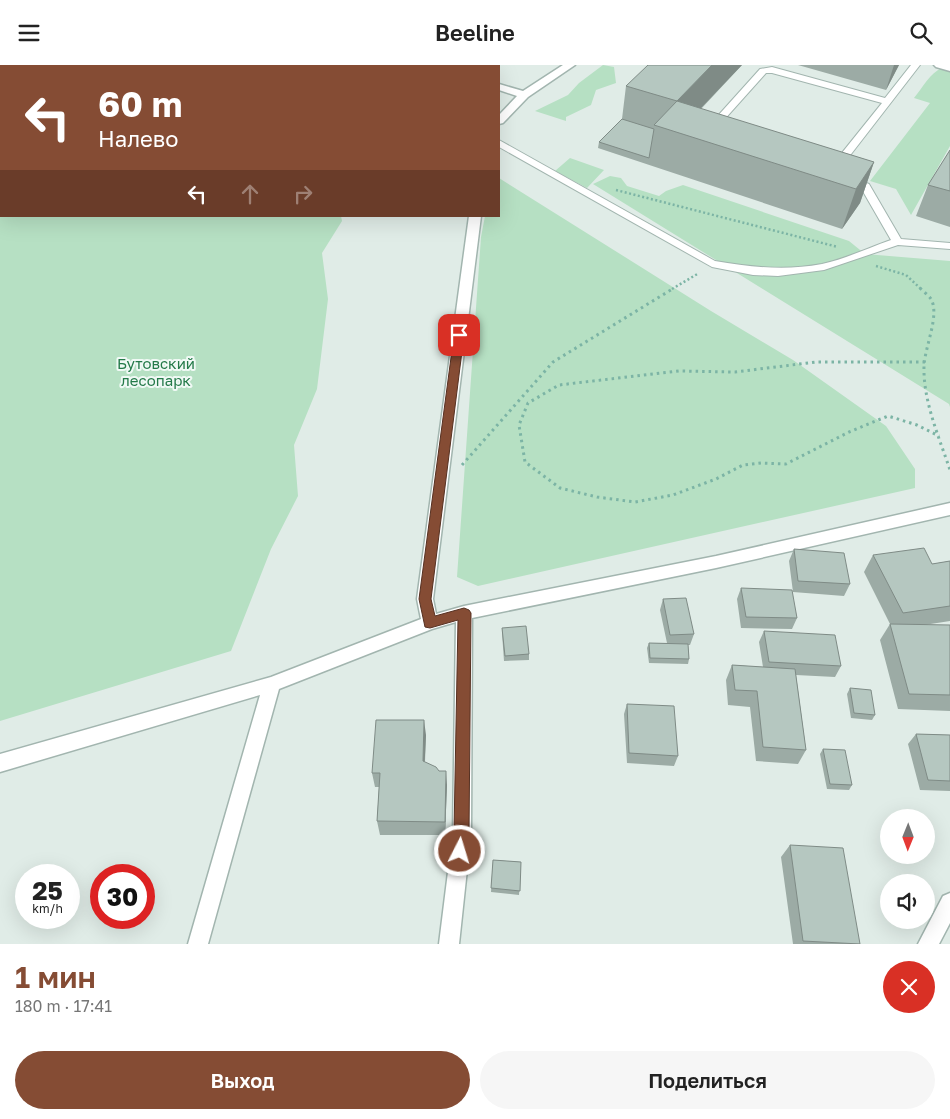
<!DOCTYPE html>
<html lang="ru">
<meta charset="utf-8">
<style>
body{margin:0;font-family:"Golos Text",sans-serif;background:#f6f6f6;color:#222;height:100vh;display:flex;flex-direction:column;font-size:19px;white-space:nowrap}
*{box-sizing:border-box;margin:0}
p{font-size:16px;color:#767676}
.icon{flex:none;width:28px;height:28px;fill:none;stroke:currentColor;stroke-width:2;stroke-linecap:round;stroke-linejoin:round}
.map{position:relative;height:879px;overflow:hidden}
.drawer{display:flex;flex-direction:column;background:#fff;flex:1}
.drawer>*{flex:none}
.hud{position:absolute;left:0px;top:0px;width:500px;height:152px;box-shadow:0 5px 20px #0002;background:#854c34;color:#fff;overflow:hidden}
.needle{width:32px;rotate:181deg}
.tools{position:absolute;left:880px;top:744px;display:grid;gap:10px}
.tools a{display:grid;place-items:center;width:55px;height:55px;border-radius:50%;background:#fff;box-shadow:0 5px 20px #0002;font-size:25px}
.speed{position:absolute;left:15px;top:799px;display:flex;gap:10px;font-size:25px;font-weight:700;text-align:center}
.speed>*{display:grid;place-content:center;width:65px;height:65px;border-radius:50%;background:#fff;box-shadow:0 5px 20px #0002;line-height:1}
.speed small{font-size:12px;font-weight:400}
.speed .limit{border:8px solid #d22;background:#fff;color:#111}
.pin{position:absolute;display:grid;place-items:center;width:42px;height:42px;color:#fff;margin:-21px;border-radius:10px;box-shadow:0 2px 8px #0006}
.me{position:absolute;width:55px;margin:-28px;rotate:5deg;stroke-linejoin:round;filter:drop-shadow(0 0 4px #0008)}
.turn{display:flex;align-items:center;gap:18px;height:105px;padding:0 15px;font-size:22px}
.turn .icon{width:65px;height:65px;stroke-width:2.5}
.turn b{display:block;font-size:35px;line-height:42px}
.lanes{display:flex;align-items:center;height:48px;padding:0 15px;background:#0003;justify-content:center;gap:25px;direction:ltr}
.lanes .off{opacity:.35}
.round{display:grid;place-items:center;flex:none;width:52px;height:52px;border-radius:26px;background:#f6f6f6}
.headline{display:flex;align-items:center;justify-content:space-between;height:85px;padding:0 15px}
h1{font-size:30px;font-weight:600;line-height:38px;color:#854c34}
.primary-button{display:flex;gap:10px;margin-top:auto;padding:10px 15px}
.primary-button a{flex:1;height:58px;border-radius:30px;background:#854c34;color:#fff;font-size:20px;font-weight:600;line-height:58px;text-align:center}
.primary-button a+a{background:#f6f6f6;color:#222}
header{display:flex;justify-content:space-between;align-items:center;height:65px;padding:0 15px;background:#fff;font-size:22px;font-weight:600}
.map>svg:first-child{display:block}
.green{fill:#b6e0c3}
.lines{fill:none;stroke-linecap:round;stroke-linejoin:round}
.service-casing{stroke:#a2b5af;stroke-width:2}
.minor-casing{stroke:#a2b5af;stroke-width:3}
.tertiary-casing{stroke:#a2b5af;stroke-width:3}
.path-far1{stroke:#7cb4a5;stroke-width:2.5;stroke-dasharray:2 2.5;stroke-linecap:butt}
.path{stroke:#7cb4a5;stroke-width:3;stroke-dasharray:2.5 4;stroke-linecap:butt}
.service{fill:#fff;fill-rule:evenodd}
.minor{fill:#fff;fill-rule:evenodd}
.tertiary{fill:#fff;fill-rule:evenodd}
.wall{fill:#9caba5}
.shaded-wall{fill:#7f8b86}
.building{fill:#b5c7c0;stroke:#7f8b86}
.route{fill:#854c34;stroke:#563122}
.labels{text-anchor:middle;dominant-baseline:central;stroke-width:4;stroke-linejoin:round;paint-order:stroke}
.park-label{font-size:15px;fill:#247a49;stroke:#f0f9f5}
</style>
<header><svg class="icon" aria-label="menu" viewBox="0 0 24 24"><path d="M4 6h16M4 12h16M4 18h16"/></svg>Beeline<svg class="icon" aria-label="search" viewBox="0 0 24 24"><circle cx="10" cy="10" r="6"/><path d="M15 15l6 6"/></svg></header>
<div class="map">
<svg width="950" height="879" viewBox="0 0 950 879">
<rect width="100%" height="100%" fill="#e0ece7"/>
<path class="green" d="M0,0L234,1H1V151H341L342,156L322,188L328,234L317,324L294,380L298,431L271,484L231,586L0,656Z
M603,0L614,2L616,18L596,25L591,40L566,52V56L535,46L568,30L579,18Z
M942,3L950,5V81L911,150L896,124L870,116L930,38L914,33C923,22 930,8 942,3Z
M570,93L604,105L587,123L555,106Z
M610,111L621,113L627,121L659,131L666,126L683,120L849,176L865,189L950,196V342L949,339L593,119Z
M499,113L711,246L793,295L886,361L915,404V423L478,521L457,512L481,172L485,151H499Z"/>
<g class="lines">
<g class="service-casing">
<path id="service" d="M911,0H920L838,106L834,107L829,104L882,38L772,8H766L714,66L711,67L706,64L760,4L772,2L885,33Z
M499,75L715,196C751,202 785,206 822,199C845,194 868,183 891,175L861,123L844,114L849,111L869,119L901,174L950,178V184L898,180L824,205L778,211L753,210L712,202L499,82Z"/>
</g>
<g class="minor-casing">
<path id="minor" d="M431,0H443L444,1H432Z
M563,0H575L528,32L503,58L499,59V50L517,31L499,25V19L523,26Z
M469,151H481L433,534L436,549L464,541L716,491L950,438V450L716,503L472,553L471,767L459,879H439L453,767L456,557L432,564L279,624L208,879H188L260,630L0,707V689L271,612L421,554L417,534Z
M950,828V858L939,879H918L943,831Z"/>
</g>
<g class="tertiary-casing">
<path id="tertiary" d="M934,0H950V6L936,2Z"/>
</g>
<path class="path-far1" d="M616,125L838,182
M876,201L906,210L921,224
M672,224L699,208"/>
<path class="path" d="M920,223C923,226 928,230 931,234C940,250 925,281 924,301C923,336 939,372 950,405
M925,297H816L735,307L679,306L559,320L528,338L519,360L525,397L560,423L597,432L635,437L673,430L716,414L743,400L761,398L786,399L849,367L888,351L917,360L939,371
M462,400L553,297L674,223"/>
<use href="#service" class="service"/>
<use href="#minor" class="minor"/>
<use href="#tertiary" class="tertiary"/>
</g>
<path class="wall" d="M742,0L701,44L874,97L860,138L842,164L598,83L599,77L622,54L626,21Z
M798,0H899L886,25Z
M950,85V162L916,151L928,120Z
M794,484L850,519L844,531L793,527L789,496Z
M873,490L932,499L950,496V556L924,560H950V646L898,644L880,575L890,559L864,507Z
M741,523L797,553L792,564L741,563L737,534Z
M663,534L694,569L690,580H688L689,594L688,599L649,598L647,583L649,578H667L660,545Z
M502,563L529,589V595L504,596L502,568Z
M764,566L841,601L835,612L796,610L806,685L798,699L756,696L750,642L728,640L726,615L732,600L763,602L759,577Z
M850,623L875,650L872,655L851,653L847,629Z
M627,639L678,691L674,701L627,698L624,649Z
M916,669L950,670V726L920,725L908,679Z
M426,670L425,697L447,720L445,770H380L377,756L379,722H375L372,708Z
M823,684L852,720L849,725L827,724L820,689Z
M790,780L860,879H793L781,792Z
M493,795L521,797L519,830L491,827Z"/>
<path class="shaded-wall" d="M712,0H742L678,67L677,36Z
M894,0H899L886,25Z
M874,97L860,138L842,164L856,124Z
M424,655L426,670L424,710L423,696Z
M446,706L447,720L445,770V757Z"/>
<path class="building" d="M648,0H712L677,36L874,97L856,124L654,60L677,36L626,21Z
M622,54L654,64L649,93L599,77Z
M950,85V126L928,120Z
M924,483L932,499L950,496V541L903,548L873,490Z
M794,484L844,488L850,519L798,516Z
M741,523L792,525L797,553L746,552Z
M686,533L694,569L670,570L663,534Z
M890,559L950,560V630L909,629Z
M526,561L529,589L505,591L502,563Z
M764,566L835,570L841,601L769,597Z
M649,578L688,579L689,594L650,593Z
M732,600L795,604L806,685L763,682L757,626L735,625Z
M850,623L871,625L875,650L854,648Z
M627,639L674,641L678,691L629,688Z
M376,655H424L423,696L436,702L439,706H446L445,757L377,756L380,708H372Z
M916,669L950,670V716L928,715Z
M823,684L845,685L852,720L830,719Z
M790,780L843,783L860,879L803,876Z
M493,795L521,797L520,826L491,823Z"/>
<path class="route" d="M459,266L464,270L431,534L435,551L464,543L469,545L471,548L469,767L465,791L460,793L454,791L452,786L454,767L458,555L430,563L425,562L419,534L454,270Z"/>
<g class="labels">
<g class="park-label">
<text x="156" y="298">Бутовский<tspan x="156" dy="17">лесопарк</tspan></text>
</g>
</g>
</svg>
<div class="tools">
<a><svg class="needle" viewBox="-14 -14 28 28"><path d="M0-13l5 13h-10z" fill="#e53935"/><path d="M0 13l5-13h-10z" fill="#767676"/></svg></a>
<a><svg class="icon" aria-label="sound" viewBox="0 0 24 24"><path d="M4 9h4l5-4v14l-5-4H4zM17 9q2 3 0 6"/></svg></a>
</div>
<div class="speed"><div>25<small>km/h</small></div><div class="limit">30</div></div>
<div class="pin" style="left:459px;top:270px;background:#d93025"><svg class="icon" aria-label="arrive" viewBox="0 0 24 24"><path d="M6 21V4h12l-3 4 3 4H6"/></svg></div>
<svg class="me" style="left:460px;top:786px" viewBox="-20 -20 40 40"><circle r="17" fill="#854c34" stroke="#fff" stroke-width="3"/><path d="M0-11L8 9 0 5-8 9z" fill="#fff"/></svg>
<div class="hud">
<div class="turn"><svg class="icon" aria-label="left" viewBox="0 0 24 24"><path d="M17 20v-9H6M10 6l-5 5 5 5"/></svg><div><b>60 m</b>Налево</div></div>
<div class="lanes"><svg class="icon" aria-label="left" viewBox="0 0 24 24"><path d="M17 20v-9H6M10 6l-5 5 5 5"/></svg><svg class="icon off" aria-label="ahead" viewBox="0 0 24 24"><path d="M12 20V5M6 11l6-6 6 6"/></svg><svg class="icon off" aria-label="right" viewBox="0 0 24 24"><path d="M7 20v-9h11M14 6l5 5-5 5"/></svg></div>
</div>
</div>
<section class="drawer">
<div class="headline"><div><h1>1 мин</h1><p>180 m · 17:41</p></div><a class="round" style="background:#d93025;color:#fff"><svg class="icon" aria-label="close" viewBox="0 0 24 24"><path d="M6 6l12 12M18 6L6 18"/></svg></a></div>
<div class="primary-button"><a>Выход</a><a>Поделиться</a></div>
</section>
